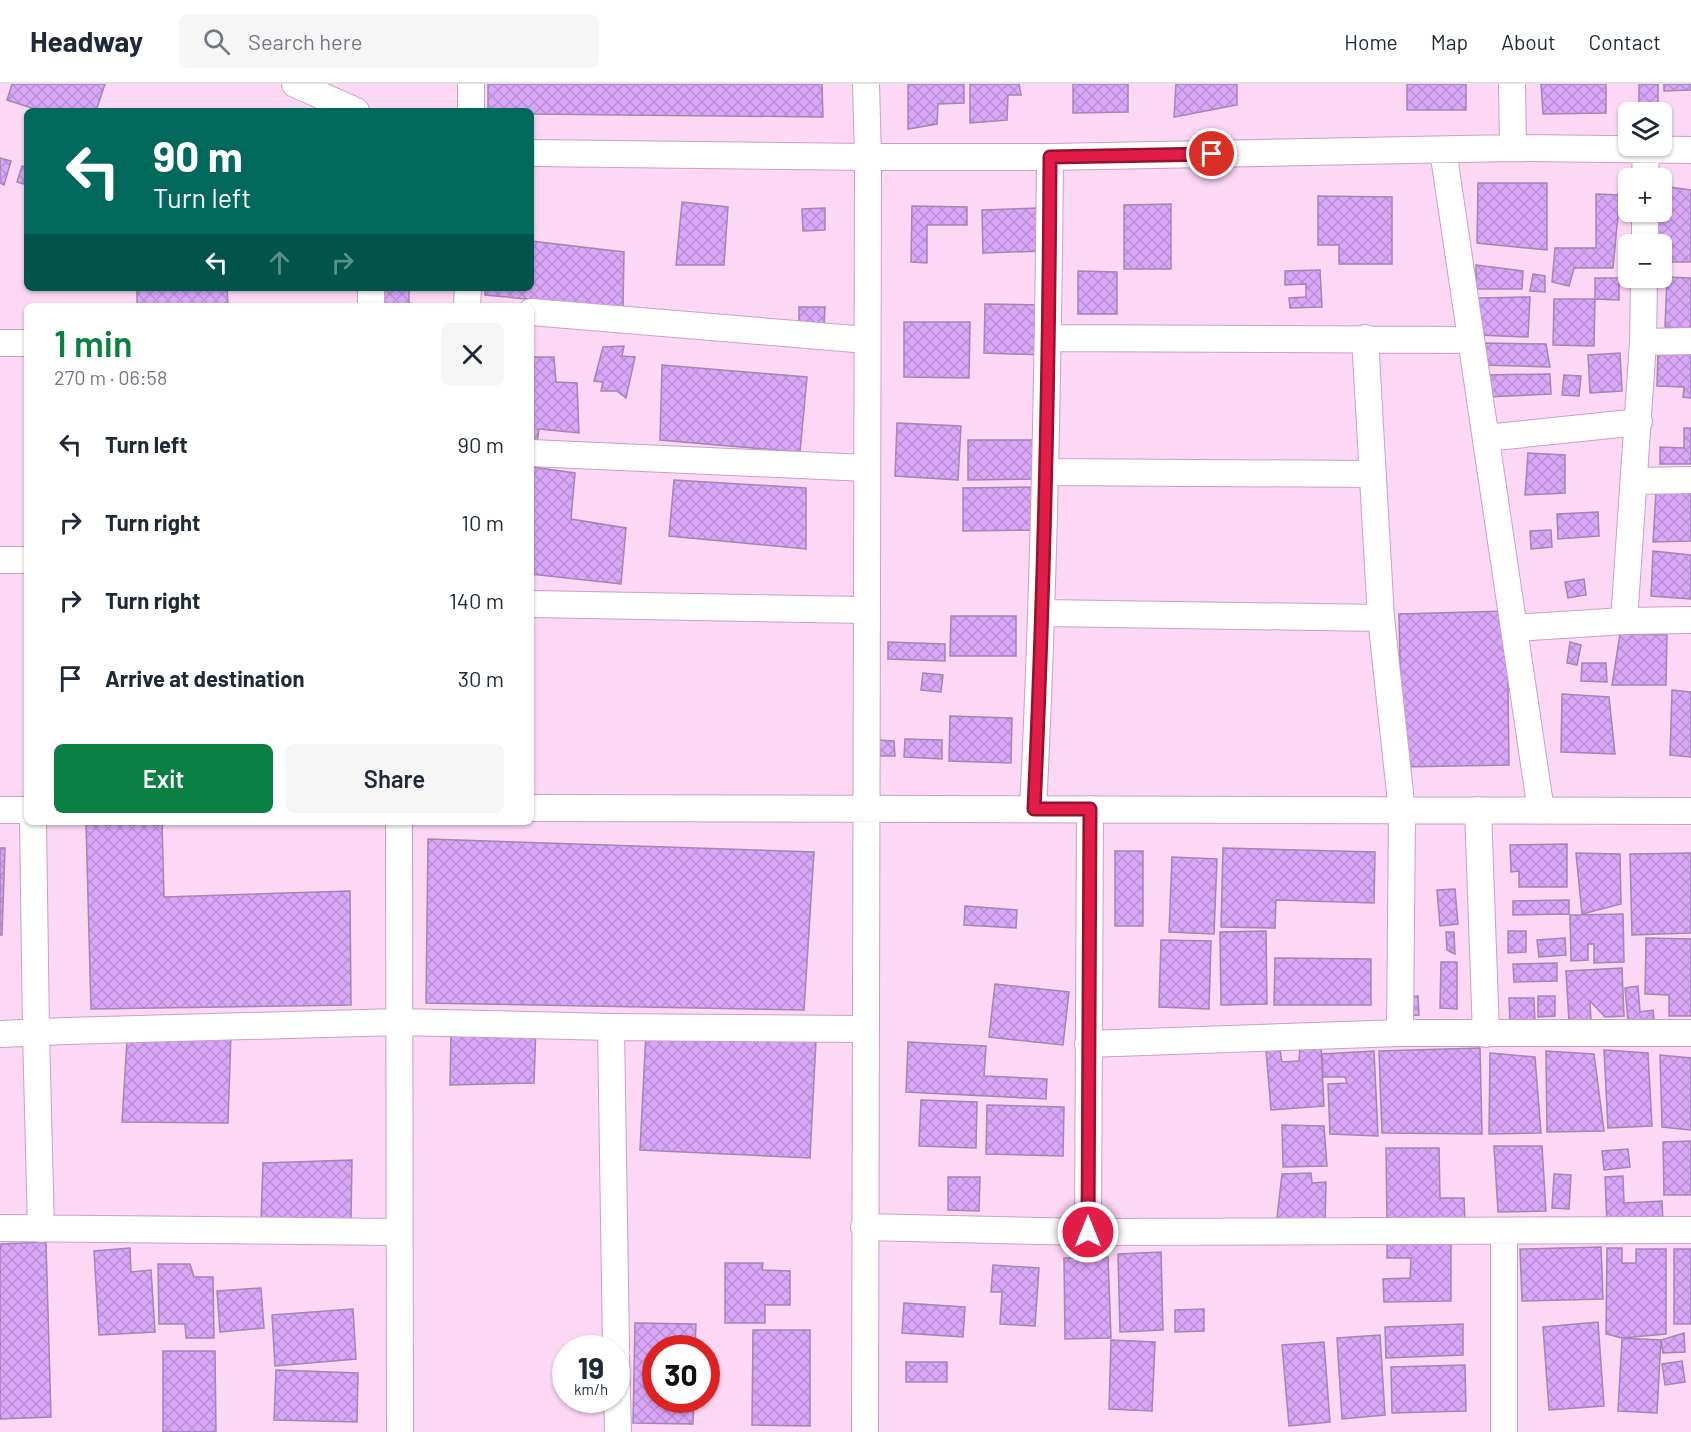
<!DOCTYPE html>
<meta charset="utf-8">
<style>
body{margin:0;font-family:Barlow,sans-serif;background:#f6f6f7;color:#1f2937;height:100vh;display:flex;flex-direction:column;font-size:22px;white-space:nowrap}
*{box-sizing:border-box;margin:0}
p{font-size:20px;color:#747a83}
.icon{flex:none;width:33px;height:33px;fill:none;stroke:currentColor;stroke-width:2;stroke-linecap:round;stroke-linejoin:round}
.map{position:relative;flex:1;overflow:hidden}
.side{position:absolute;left:24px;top:219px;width:510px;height:522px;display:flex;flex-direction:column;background:#fff;border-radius:9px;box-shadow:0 2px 4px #0004}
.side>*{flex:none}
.banner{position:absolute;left:24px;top:24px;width:510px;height:183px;border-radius:9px;box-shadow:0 2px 4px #0004;background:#00695c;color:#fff;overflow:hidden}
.tools{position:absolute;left:1618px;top:18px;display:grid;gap:12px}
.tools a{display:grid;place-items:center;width:54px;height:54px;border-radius:9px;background:#fff;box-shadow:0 2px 4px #0004;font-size:30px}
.speed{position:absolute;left:552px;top:1251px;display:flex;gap:12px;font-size:30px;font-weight:700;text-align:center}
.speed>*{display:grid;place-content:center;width:78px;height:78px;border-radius:50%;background:#fff;box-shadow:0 2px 4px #0004;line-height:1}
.speed small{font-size:15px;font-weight:400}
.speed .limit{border:9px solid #d22;background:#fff;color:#111}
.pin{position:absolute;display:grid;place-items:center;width:51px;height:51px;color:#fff;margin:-26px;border:3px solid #fff;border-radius:50%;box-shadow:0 2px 6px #0007}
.me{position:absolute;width:66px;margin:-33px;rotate:0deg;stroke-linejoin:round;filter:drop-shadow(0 0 4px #0008)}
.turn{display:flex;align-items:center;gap:21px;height:126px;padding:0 30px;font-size:27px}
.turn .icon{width:78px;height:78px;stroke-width:2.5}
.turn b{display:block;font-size:42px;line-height:51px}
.lanes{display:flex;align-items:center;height:57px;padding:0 30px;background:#0003;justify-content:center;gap:30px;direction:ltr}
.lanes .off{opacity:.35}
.round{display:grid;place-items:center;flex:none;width:63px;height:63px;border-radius:9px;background:#f6f6f7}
.head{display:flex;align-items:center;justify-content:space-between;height:102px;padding:0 30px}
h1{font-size:36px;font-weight:600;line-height:45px;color:#0b8043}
.action{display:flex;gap:12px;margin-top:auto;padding:12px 30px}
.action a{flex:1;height:69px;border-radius:9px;background:#0b8043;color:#fff;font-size:24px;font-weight:600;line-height:69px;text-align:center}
.action a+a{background:#f6f6f7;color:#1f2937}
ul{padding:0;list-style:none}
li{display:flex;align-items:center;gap:18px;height:78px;padding:0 30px}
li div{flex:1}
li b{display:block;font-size:22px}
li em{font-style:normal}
header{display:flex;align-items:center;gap:36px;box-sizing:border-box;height:84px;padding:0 30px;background:#fff;border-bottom:2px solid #e0e1e3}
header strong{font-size:28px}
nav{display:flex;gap:33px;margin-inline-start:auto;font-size:21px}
.search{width:420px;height:54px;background:#f6f6f7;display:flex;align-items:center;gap:15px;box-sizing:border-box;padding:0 21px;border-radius:9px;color:#747a83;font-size:22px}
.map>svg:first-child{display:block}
.building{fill:url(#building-cross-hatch);stroke:#a187b1;stroke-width:1.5}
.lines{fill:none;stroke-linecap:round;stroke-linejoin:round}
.minor-casing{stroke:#caa0c3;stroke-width:28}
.minor{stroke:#fff;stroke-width:26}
.route-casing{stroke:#92132f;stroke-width:15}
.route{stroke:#e11d48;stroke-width:10}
</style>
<header>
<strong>Headway</strong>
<div class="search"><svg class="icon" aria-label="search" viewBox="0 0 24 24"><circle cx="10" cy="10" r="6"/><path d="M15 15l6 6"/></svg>Search here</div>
<nav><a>Home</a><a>Map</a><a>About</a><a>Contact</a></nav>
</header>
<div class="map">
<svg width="1691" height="1348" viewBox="0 0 1691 1348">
<defs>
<pattern id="building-cross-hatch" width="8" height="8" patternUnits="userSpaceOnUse" patternTransform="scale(1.5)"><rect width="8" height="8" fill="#daa6f8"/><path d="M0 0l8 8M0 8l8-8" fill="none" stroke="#ba8dd4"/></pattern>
</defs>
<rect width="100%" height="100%" fill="#fcd8f5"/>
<path class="building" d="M12,0H105L96,27H41L7,16Z
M488,0H822L823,33L531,30V27H488Z
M908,0H964V19L938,20L937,40L908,45Z
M970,0H1019L1021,11H1008L1007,36L970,39Z
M1073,0H1128V28L1073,29Z
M1176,0H1237V21L1174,33Z
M1407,0H1466V26H1407Z
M1541,0H1606V29L1543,30Z
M1639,0H1658V25H1639Z
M1664,0H1691V6L1664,7Z
M0,74L11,77L4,101L0,99Z
M22,82L27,83V101L17,98Z
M1478,99H1547V166L1477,159Z
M1662,102L1691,106V178H1662V160H1655L1658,128H1662Z
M1596,110L1620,111L1613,184H1574L1569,202L1552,198L1555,164H1596Z
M1318,112L1392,113V180H1339V161H1318Z
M682,118L728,123L724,181H676Z
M1171,120V185H1124V121Z
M912,122L967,123V141H927V179L911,178Z
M825,124V146L803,147L802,125Z
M1041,124L1043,167L983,169L982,126Z
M531,157L624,168L623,224L485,211V204H531Z
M1476,181L1523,187L1522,205H1476Z
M1320,186L1322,223L1290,224L1289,214L1306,213V200L1285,201V187Z
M1078,187L1117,188V230H1078Z
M1533,190L1545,192V208L1530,207Z
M1667,193L1691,194V245L1665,243Z
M1595,194H1619V216L1595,215Z
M137,204H227L228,222H137Z
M383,204H409V222H379Z
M1530,213L1528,253L1478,251V214Z
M1554,215H1595L1594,262L1553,261Z
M985,220L1044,221L1042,271L984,269Z
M799,223H825L824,242L799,241Z
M904,238H970L969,294L904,293Z
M1483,259L1546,260L1550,283L1482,281Z
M624,262L622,272L635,273L626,314L617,307H601L603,298L594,297L603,263Z
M1658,266L1691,268V314L1683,313L1684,303L1657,302Z
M1620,269L1622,307L1590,309L1588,271Z
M531,273H554L556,298L577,299L579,349L539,345L537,360L531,359V302H534Z
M662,281L807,293L800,368L660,356Z
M1550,290L1551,310L1487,313L1483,291Z
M1564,291L1581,292L1579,312L1562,311Z
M897,339L961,342L958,396L895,392Z
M1684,344H1691V380H1660V363L1684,364Z
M968,356H1038V395L968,396Z
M1528,369L1565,371V409L1525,411Z
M532,383L575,389L571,435L626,444L621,500L531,490Z
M674,396L806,404V465L669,452Z
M1037,403V446L963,447V404Z
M1656,407L1691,408V457L1653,458Z
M1598,428L1599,452L1558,455L1557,430Z
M1551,446L1552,463L1531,465L1530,447Z
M1653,467L1691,471V515L1651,512Z
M1584,495L1586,511L1568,514L1565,498Z
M1507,527L1509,681L1402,683L1399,530Z
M951,532H1016V572H950Z
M1620,550L1667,551L1666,601H1612Z
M888,558L945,560V577L888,575Z
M1570,558L1581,561L1577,581L1567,579Z
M1582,579H1606L1607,598L1581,597Z
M923,589L943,591L941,608L921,606Z
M1672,606L1691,608V673L1670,671Z
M1562,610L1609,613L1615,670L1561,668Z
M950,632L1012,634L1011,679L949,677Z
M905,655L942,656V675L904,673Z
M879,656L894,657L895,672H880Z
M162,738L164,813L350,807L351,921L91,925L86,739Z
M428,755L814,768L804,926L426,919Z
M1567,760V803H1519V787L1511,788L1510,761Z
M0,764H5L2,851H0Z
M1223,764L1375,768L1374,819L1276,816L1275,844L1221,843Z
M1115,767H1143V842H1115Z
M1576,769L1620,770L1621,820L1582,830Z
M1691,769V849L1632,851L1630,770Z
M1172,773L1217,775L1214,850L1169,848Z
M1455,805L1458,840L1440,842L1437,806Z
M1569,816V830L1513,831V817Z
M965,822L1017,826L1016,844L964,841Z
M1623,830L1624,878L1594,879V860H1588V876L1571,877L1570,831Z
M1266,847L1267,920L1221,921L1220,848Z
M1508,847H1526V868L1508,869Z
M1446,848H1454L1455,870L1447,866Z
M1565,854L1566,871L1539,873L1537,856Z
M1646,854L1691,855V932H1669V911L1645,910Z
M1161,856L1211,857L1209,925L1159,923Z
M1275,874L1371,875V921H1274Z
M1441,878H1457V925L1440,924Z
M1557,879V897L1514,898L1513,880Z
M1622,884L1624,932L1605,933L1590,917L1591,937L1569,938L1566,887Z
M995,900L1069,908L1063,961L989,953Z
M1638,902L1640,928L1653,926L1654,935L1628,937L1625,904Z
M1418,912L1419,931L1406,932L1405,913Z
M1538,912H1555V932L1538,933Z
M1509,914H1534L1535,939L1510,940Z
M536,941L534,999L450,1001L451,949Z
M646,948L816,956L810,1074L640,1066Z
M231,949L228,1039L122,1038L127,956Z
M908,958L986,962L984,992L1047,995L1046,1015L906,1008Z
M1321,962L1324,1022L1271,1026L1266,966H1280L1282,978L1299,977L1300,963Z
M1480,964L1482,1050L1382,1049L1379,967Z
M1604,966L1648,969L1652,1042L1608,1044Z
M1374,967L1378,1052L1330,1050L1328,1000L1347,999L1345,993H1323L1322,970Z
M1546,967L1594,970L1604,1047L1547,1048Z
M1490,969L1535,973L1541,1049L1489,1050Z
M1660,971L1691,974V1046L1662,1043Z
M921,1016L977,1018L976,1064L919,1062Z
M987,1021L1064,1023L1063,1072L986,1070Z
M1282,1041L1324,1042L1327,1082L1283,1083Z
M1691,1057V1111H1664L1663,1058Z
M1494,1062H1542L1546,1127L1498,1128Z
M1386,1064H1439L1440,1114H1464L1465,1136L1387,1138Z
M1628,1065L1630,1083L1604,1086L1602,1067Z
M352,1076L351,1135L261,1137L263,1079Z
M1311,1089L1312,1099L1326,1098L1325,1143H1276L1282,1090Z
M1554,1090L1571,1091L1569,1125L1552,1124Z
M1623,1092L1624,1119L1662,1117L1663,1138L1607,1140L1605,1093Z
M948,1093H980L979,1127L948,1126Z
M46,1158L51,1333L0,1335V1160Z
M1451,1159V1217L1384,1218L1383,1195L1410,1194L1411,1174H1387V1160Z
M1601,1163L1603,1215L1522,1217L1520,1165Z
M130,1164L131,1188L151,1186L155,1248L99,1251L94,1167Z
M1607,1164H1622V1179H1636V1165H1666V1250L1622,1254L1606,1250Z
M1674,1165H1691V1240H1674Z
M1161,1168L1163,1246L1120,1248L1118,1170Z
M1108,1173L1111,1254L1065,1255L1064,1174Z
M725,1179H763L762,1186L790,1187V1221H765V1239H725Z
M158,1180H190L194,1193H213L214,1254H186L185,1240H159Z
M993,1181L1039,1184L1035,1242L1000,1240L1002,1208H991Z
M261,1204L264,1244L220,1248L217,1207Z
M904,1219L965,1223L963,1253L902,1249Z
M353,1225L356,1275L275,1282L272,1231Z
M1204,1225V1247L1175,1248V1226Z
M1598,1238L1604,1322L1549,1326L1543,1243Z
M635,1239L696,1240L695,1264H656V1316H694L693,1340L633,1339Z
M1463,1240V1271L1386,1274L1385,1243Z
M753,1246H810V1342L752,1341Z
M1684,1249L1685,1268L1663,1269L1661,1256Z
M1380,1251L1385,1331L1342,1335L1337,1254Z
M1622,1254L1661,1256L1657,1329L1618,1327Z
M1111,1256L1155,1258L1152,1327L1109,1325Z
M1324,1258L1330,1338L1289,1342L1282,1261Z
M163,1267H215L216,1348H163Z
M1682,1277L1685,1298L1665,1301L1662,1280Z
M906,1278H947V1298H906Z
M1465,1281L1466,1327L1392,1329L1391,1283Z
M276,1286L358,1289L357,1338L274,1336Z"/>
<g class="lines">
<g class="minor-casing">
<path id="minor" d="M295,0L356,27
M471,0V27
M1512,0L1513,64
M1443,66L1541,727
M531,69L868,73H1050L1513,64L1691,66
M1645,94L1646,67
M1645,160V128
M371,204V222
M467,222L468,204
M531,228L867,256
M1049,254L1470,256
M1365,254L1381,534L1402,727L1400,949
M1643,258L1691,257
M0,259H27
M1486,354L1639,338
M531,369L866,384
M1046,388L1373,390
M1635,397L1691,396
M0,476H27
M531,520L865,526
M1043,529L1381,534
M1624,537L1643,258L1644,194
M1514,544L1624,537L1691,536
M531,724L1691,727
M1033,725C1044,508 1048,291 1050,73
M0,726H27
M1478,726L1486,950
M33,738L36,948L41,1145
M399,738L400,1348
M611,943L616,1264
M0,950L66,947L399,938L611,943L865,945
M1088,960L1400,949H1691
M864,1143L1088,1148L1691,1146
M0,1144L399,1148
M1088,1148L1090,725
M616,1272L618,1348
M865,1348L868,73L866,0
M1504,1348V1147"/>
</g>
<use href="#minor" class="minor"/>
</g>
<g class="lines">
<g class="route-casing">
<path id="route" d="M1088,1148L1090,725H1034C1044,508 1049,291 1050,73L1212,70"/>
</g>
<use href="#route" class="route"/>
</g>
</svg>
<div class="tools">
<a><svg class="icon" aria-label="layers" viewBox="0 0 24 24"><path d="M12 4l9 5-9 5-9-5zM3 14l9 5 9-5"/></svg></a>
<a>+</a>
<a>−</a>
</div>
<div class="speed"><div>19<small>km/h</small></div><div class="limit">30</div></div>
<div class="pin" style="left:1212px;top:70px;background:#d93025"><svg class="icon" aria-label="arrive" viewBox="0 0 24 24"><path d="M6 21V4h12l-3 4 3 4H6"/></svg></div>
<svg class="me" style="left:1088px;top:1148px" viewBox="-20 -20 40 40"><circle r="17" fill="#e11d48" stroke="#fff" stroke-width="3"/><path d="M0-11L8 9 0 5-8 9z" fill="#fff"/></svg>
<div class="banner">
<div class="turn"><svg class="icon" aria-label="left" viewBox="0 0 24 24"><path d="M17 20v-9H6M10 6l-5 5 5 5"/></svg><div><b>90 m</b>Turn left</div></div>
<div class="lanes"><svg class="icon" aria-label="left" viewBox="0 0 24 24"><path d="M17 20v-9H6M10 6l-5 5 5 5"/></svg><svg class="icon off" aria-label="ahead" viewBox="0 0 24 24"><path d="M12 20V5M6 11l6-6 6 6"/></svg><svg class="icon off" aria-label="right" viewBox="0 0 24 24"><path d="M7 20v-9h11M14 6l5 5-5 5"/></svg></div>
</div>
<section class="side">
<div class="head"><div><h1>1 min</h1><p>270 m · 06:58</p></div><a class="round"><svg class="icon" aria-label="close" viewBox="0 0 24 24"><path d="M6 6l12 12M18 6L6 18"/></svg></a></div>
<ul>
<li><svg class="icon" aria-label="left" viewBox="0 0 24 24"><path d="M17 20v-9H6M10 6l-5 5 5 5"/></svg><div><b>Turn left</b></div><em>90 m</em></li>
<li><svg class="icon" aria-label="right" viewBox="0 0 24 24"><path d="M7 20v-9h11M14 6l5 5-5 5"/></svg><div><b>Turn right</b></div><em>10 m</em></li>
<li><svg class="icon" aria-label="right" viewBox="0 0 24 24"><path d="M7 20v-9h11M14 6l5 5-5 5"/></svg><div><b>Turn right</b></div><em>140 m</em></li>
<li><svg class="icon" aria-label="arrive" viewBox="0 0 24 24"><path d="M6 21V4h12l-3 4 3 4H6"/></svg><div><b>Arrive at destination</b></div><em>30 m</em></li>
</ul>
<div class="action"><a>Exit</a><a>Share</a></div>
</section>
</div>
